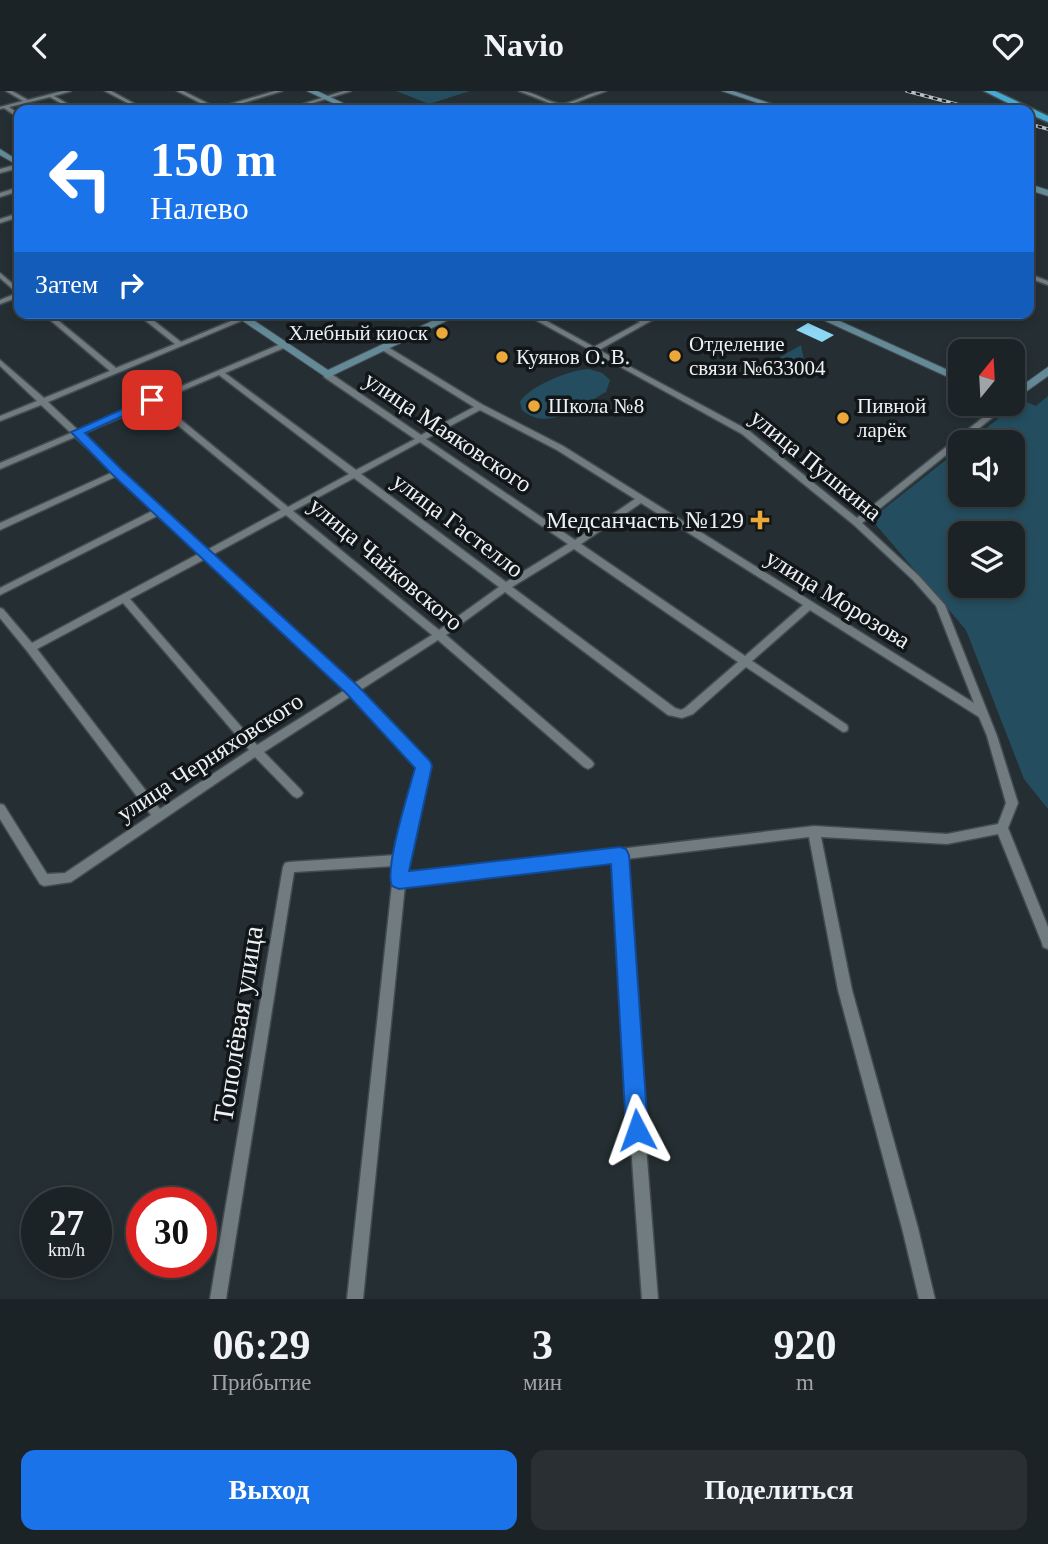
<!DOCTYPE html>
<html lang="ru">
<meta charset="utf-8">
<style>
body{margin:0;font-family:"Times New Roman",serif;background:#292f32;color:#f1f3f6;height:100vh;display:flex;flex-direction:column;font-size:26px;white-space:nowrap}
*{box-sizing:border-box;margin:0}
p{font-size:23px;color:#a0a4a7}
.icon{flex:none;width:38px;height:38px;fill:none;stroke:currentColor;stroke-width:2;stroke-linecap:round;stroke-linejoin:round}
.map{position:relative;height:1208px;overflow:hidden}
.panel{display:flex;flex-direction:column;background:#1c2326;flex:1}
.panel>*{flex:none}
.top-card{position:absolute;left:14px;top:14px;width:1020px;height:214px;border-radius:14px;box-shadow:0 4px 10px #0003,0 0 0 2px #3a4043;background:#1a73e8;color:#fff;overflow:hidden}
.needle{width:46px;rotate:18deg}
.controls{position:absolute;left:948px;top:248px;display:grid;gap:14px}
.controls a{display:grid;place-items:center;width:77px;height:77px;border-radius:14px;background:#1c2326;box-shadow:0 4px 10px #0003,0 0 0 2px #3a4043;font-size:35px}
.speed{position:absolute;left:21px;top:1096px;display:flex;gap:14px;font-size:35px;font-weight:700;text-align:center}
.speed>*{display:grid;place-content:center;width:91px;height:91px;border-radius:50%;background:#1c2326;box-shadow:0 4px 10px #0003,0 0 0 2px #3a4043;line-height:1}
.speed small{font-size:18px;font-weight:400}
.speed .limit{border:10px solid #d22;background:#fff;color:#111}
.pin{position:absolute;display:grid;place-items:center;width:60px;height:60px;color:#fff;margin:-30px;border-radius:14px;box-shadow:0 4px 10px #0006}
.me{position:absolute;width:77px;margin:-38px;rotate:356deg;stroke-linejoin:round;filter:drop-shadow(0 0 5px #0008)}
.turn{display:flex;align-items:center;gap:24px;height:147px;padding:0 21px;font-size:32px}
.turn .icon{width:91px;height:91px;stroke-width:2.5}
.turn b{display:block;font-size:49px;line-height:60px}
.then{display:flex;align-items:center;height:66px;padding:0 21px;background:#0003;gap:14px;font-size:26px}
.eta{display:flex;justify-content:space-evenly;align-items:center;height:119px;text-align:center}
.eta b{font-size:42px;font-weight:700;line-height:49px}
.action{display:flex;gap:14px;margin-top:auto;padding:14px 21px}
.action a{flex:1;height:80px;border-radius:14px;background:#1a73e8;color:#fff;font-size:28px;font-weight:700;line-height:80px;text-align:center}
.action a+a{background:#292f32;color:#f1f3f6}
header{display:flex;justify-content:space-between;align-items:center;height:91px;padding:0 21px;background:#1c2326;font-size:32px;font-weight:700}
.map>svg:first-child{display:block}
.green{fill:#244e5f;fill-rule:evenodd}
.building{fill:#8dd7f5}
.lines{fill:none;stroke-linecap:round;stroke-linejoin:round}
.street-casing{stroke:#434b4f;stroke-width:3}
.secondary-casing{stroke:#434b4f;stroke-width:2}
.highway-casing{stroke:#434b4f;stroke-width:3}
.street{fill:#717c80;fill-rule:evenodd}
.secondary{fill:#648a98;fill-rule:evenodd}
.highway{fill:#44aad0;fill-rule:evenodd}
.rail-casing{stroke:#b9c0c4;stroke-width:3.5}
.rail{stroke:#121618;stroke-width:2;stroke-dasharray:4.5;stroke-linecap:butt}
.route{fill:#1a73e8;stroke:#114b97;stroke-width:2}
.poi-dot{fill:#eca93a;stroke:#121618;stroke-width:2.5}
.labels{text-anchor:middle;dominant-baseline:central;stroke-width:7;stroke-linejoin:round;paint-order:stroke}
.far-poi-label{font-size:21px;fill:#ebf1f4;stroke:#121618;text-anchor:start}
.street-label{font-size:24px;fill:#ebf1f4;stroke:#121618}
.poi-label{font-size:24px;fill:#ebf1f4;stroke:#121618;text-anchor:end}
.near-street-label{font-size:28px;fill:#ebf1f4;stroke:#121618}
</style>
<header><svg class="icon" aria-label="back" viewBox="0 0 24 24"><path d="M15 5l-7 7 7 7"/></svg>Navio<svg class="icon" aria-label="heart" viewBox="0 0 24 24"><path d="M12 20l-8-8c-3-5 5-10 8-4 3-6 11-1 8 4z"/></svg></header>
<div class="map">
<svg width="1048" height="1208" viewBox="0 0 1048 1208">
<rect width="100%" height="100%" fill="#252f33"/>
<path class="green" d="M396,0H470L429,13Z
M801,254L804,270L778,287L758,279Z
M589,278L602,282L610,289L606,301C582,314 548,342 522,319L520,311C529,295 572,278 589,278Z
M1048,305V718L1024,688L966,539L871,428L961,357V404H1013V352H967L1022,309L1036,315ZM961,443H1013V495H961Z"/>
<path class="building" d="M808,232L834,244L822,251L796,239Z"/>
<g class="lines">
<g class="street-casing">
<path id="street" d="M6,0H12L28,9L63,0H71L54,5L78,19H73L50,6L9,16L19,23V26H17L4,17L0,18V16L23,10Z
M105,0H111L146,19H141Z
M177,0H183L217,17L275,0H282L220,19H214Z
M344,0H351L290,19H284Z
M519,0C534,0 550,13 562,13C575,12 591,0 606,0L566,15L576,19L562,16L547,19L557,15Z
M19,73V77L0,82V78Z
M19,96V100L0,106V102Z
M19,122V126L0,132V128Z
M0,182L19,198V206L0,213V209L17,202L0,187Z
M1029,183L1048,190V194L1029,187Z
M42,222H49L116,277L175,253L136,222H144L181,251L250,222H260L48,311L78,339L283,252L287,254L286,256L225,282L356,379L415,348L324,286V282H330L421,344L474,316L379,257L386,255L483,314L563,355L974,612L936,515L913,489L854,434L742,343L523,222H532L594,256L640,231L624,222H633L645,228L656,222H665L599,259L748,339L857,427L1000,313H1009L862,432L919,485L945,514L997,645L1018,712L1008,737L1048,836V858L1043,856L1042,852L998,743L947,753L821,746L852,899L918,1137L935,1208H919L902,1137L838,899L809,746L626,768L634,901L658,1208H642L620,901L614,769L405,794L363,1208H347L394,775L294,781L226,1208H210L283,776L285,772L289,771L396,764L418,676L351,605L264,661L301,699L303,702L301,705L297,707L293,705L255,666L71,791L44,795L40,793L0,728V713L4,714L47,783L65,782L151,724L27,560L0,527V517L3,518L32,552L200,462L159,424L0,504V497L154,419L117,385L0,439V432L113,381L75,346L0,378V372L71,342L41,314L0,330V325L37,310L0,275V269L44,307L110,280ZM219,284L349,383L288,416L158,310ZM152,313L281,419L207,459L82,343ZM480,319L557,359L635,408L575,449L426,348ZM420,351L568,453L506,491L361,383ZM354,387L499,496L439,539L293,420ZM641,412L803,514L745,565L581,453ZM286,424L432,544L353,593L212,464ZM574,458L738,571L685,617L681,619L675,617L512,496ZM205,468L345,599L257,654L130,508ZM505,501L668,624L682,627L693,623L746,576L843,641L847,640L848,637L847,634L752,570L810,519L979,626L987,645L1006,712L998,733L947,743L814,735L406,783L407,769L430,675L359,600L438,549L584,676L588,678L592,676L594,673L592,670L446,544ZM123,512L249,659L160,718L37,558Z"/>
</g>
<g class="secondary-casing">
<path id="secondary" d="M307,0H317L358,19H348Z
M722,0H733L790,19H779Z
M0,58L19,70V75L0,64Z
M1029,93L1048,99V105L1029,99Z
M231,222H243L328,279L449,222H463L327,287Z
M808,222H822L961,285V292Z
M1048,276V285L1013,310V301Z"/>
</g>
<g class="highway-casing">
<path id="highway" d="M984,0H995L1048,25V31L1029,23V19H1022Z"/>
</g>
<use href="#street" class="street"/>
<use href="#secondary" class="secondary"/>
<use href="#highway" class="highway"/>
<g class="rail-casing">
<path id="rail" d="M907,0L978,19
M1029,33L1048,38"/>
</g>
<use href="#rail" class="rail"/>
</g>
<path class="route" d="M148,307L158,309L85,342L122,379L358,595L430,670L432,675L409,780L620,756L626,758L629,764L648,1039L645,1047L637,1050L629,1047L626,1039L611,773L399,798L392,795C384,777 409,700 415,677L347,603L113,384L71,341Z"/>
<g class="poi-dot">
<circle cx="442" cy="242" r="7"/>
<circle cx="675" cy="265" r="7"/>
<circle cx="502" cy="266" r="7"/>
<circle cx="534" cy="315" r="7"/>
<circle cx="843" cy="327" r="7"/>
<path d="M756.5 418.5h7v7h7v7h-7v7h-7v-7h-7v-7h7z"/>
</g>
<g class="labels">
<g class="far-poi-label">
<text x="428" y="242" text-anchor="end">Хлебный киоск</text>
<text x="689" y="253">Отделение<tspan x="689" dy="24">связи №633004</tspan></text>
<text x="516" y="266">Куянов О. В.</text>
<text x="548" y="315">Школа №8</text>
<text x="857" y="315">Пивной<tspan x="857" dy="24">ларёк</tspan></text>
</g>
<g class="street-label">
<text transform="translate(448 341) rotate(34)">улица Маяковского</text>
<text transform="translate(816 374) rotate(39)">улица Пушкина</text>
<text transform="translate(458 434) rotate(37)">улица Гастелло</text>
<text transform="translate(386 473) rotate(40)">улица Чайковского</text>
<text transform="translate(838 508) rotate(32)">улица Морозова</text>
<text transform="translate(210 666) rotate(-33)">улица Черняховского</text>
</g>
<g class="poi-label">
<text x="744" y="429">Медсанчасть №129</text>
</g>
<g class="near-street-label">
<text transform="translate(238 933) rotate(-81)">Тополёвая улица</text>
</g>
</g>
</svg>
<div class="controls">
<a><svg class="needle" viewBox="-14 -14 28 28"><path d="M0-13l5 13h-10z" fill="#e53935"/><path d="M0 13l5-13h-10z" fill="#a0a4a7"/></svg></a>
<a><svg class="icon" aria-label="sound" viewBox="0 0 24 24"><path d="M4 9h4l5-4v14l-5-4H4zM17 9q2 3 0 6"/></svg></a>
<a><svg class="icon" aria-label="layers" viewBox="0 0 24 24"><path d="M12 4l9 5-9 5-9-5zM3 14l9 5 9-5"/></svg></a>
</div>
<div class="speed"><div>27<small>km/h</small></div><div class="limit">30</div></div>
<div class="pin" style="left:152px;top:309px;background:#d93025"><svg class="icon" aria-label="arrive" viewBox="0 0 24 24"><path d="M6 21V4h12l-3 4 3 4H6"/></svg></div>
<svg class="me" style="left:637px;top:1039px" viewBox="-20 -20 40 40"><path d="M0-17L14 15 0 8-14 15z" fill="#1a73e8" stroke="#fff" stroke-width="4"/></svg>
<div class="top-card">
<div class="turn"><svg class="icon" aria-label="left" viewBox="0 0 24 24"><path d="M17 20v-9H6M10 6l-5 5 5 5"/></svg><div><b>150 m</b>Налево</div></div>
<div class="then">Затем<svg class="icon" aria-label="right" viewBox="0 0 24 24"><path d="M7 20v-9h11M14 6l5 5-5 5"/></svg></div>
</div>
</div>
<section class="panel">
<div class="eta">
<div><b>06:29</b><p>Прибытие</p></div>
<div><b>3</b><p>мин</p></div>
<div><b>920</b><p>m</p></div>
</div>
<div class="action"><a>Выход</a><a>Поделиться</a></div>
</section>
